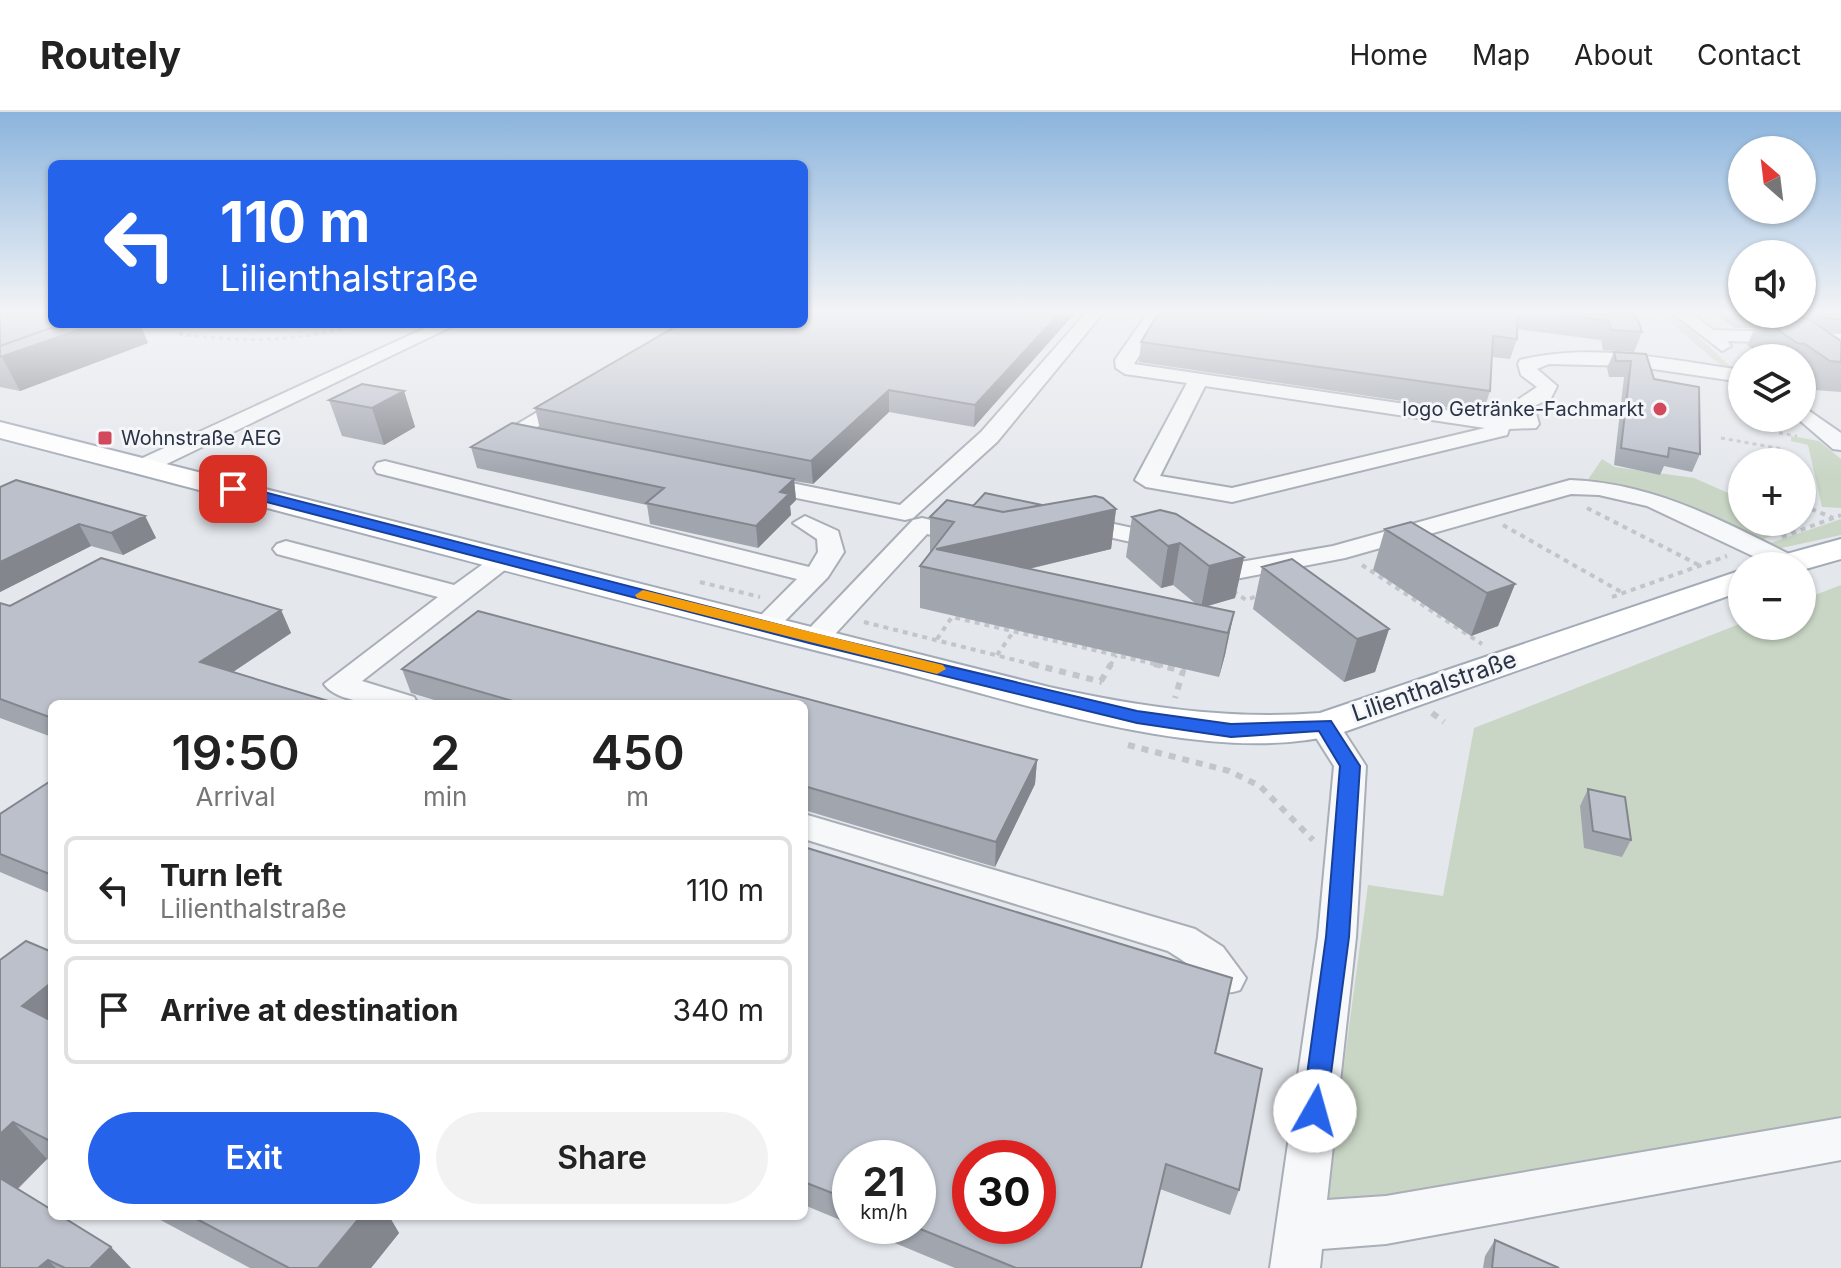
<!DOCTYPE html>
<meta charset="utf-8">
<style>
body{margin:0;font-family:Inter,sans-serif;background:#f2f2f2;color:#222;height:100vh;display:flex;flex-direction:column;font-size:30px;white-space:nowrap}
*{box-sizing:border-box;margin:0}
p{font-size:26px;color:#767676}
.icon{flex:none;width:44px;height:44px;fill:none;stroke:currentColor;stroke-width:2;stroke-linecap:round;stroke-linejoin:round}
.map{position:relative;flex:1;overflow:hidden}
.side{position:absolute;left:48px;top:588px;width:760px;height:520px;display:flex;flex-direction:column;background:#fff;border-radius:12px;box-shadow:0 2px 6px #0004}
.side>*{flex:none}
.banner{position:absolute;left:48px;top:48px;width:760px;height:168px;border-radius:12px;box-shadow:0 2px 6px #0004;background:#2563eb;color:#fff;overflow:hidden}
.needle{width:52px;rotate:332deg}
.fabs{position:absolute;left:1728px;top:24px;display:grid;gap:16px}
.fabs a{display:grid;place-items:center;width:88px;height:88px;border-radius:50%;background:#fff;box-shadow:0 2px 6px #0004;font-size:40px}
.speed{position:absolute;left:832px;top:1028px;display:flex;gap:16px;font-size:40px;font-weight:700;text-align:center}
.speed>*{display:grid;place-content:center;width:104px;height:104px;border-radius:50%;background:#fff;box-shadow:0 2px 6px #0004;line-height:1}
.speed small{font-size:20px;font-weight:400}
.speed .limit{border:12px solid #d22;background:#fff;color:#111}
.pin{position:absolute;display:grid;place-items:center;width:68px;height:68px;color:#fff;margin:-34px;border-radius:16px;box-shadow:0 4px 12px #0006}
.me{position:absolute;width:88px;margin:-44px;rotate:7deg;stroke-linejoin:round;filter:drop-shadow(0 0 6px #0008)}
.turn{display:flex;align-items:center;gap:28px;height:168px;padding:0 40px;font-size:36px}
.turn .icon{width:104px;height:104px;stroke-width:2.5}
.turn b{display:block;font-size:56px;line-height:68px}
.eta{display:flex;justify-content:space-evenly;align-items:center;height:136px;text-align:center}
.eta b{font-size:48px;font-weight:600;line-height:56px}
.cta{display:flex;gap:16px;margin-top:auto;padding:16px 40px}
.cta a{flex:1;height:92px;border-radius:48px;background:#2563eb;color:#fff;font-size:32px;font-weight:600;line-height:92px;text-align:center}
.cta a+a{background:#f2f2f2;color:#222}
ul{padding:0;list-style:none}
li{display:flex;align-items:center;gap:24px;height:108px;margin:0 16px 12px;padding:0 24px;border:4px solid #e0e0e0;border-radius:12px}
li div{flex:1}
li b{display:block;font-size:30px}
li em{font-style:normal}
header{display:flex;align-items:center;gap:48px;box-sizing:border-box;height:112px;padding:0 40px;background:#fff;border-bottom:2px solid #e0e0e0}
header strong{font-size:38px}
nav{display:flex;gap:44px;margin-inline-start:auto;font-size:28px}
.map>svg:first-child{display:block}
.green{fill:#c9d6c5}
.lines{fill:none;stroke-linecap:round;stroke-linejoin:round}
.minor-casing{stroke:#a9aeb7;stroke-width:4}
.major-casing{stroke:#a3abb8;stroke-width:4}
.path-far2{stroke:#c2c5cb;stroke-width:3;stroke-dasharray:4 4;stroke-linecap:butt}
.path-far1{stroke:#c2c5cb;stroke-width:4;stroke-dasharray:5 5;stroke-linecap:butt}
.path{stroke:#c2c5cb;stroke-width:6;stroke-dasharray:7 7;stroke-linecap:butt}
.minor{fill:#f7f8fa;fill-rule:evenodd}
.major{fill:#fff;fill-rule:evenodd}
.wall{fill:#a1a5ae}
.shaded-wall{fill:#83868d}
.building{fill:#bbc0ca;stroke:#83868d;stroke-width:2;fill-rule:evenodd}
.route{fill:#2563eb;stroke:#184099;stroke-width:2}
.slow{fill:#f59e0b}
.poi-dot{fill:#d1495b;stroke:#f4f6f9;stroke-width:3}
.labels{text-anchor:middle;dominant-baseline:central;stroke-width:6;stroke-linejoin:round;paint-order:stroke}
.far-poi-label{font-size:20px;fill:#2b3445;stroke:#f4f6f9;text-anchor:end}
.street-label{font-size:24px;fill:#2b3445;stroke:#f4f6f9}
</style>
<header>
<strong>Routely</strong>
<nav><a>Home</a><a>Map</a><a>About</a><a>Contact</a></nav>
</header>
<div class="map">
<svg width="1841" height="1156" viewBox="0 0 1841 1156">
<rect width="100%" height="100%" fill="#e4e7ec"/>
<path class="green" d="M1660,202H1674L1730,254L1723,255Z
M1791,324L1819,329L1841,347V396L1822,395L1808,333L1791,329Z
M1602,347L1615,355L1694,366L1742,387V410L1800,413L1756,430L1660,385L1587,369Z
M1841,407V423L1772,438L1762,434Z
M1841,473V1021L1323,1109L1368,773L1443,784L1474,616L1742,511L1802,514V488Z"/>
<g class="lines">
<g class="minor-casing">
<path id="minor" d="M1085,202H1102L997,330L913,406L905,408L757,378L746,371L757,364L900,393L981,320Z
M1147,202H1164L1134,252L1486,304L1517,305L1513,291L1537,275L1521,263L1518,252L1520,248C1594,230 1669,248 1742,258V270L1633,254L1549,252L1537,257L1557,274L1551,286L1534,294L1539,312L1536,316L1509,317L1507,323L1232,390L1146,375L1135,368L1187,271L1125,262L1116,256L1115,248ZM1205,274L1485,316L1232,376L1160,364Z
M1674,202H1693L1713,218L1841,222V232L1727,229L1731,234L1722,239Z
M434,212H457L152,359L144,361L133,354L136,349Z
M573,279L583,285L580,289L532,318L546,321L549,326L546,331L513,327L502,321Z
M1802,294L1841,321V338L1833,337L1797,306H1802Z
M385,349L809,455L818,440L817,427L793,411L805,404L838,419L844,440L828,465L774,520H754L750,514L797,467L377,361L374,356L377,351Z
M1570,368C1654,371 1723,409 1797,446L1801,451L1774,454L1647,394L1599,383L1571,382L1345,446L1225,469L1171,439L1091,421L1075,422L1063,415L1066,410L1091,407L1188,428L1229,452L1333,434Z
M922,406L978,419L981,424L969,431L927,422L825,533H805L801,527L805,521L913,408Z
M286,429L454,473L497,442H515L519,447L362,569L414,585L418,592C394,592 339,594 324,572L438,485L277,442L273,437L277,432Z
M1324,603L1335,606L1366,654L1356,825L1327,1088L1386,1084L1841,1006V1048L1386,1132L1322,1137L1320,1156H1270L1318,825L1334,654L1308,613L1313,606Z
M804,702L1195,817L1223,835L1246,866L1240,878C1216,886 1212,874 1196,859C1188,851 1177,845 1168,839L804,727Z"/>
</g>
<g class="major-casing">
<path id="major" d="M0,310L1049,575C1140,595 1227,608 1320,601L1742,458V479L1338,622C1204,657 1003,584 870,552C579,480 290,401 0,326Z
M1841,427V447L1802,458V454H1764L1768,447Z"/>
</g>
<path class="path-far2" d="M179,222C240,230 298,231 357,212
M1779,321L1797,324
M1721,326L1782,337"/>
<path class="path-far1" d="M1802,393L1833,406
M1587,396L1699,453
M1503,413L1623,481
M1782,425L1841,403
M1362,453L1482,532
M700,470L760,485
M1233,479L1246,488L1260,483
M1612,485L1727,444
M864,510L1039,554
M937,527L952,505L1163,554
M997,543L1014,519
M1110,554L1116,543"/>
<path class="path" d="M1032,552L1102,570
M1154,552L1183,559L1175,586
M1101,569L1111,552
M1432,601L1444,610
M1128,633L1229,659L1260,674L1313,728"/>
<use href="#minor" class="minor"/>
<use href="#major" class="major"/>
</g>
<path class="wall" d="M0,202L52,212H140L148,231L20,279L0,275Z
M804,202H1074L974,315L889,300L813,372L794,369L796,388L790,394L791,403L758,436L650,412L647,393L477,356L471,335L540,317L535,296Z
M1158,202H1633L1635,207L1642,220L1634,240L1603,238L1601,228L1517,217V227L1510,247L1492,245L1490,279L1483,301L1139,250L1141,230Z
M1716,202H1841V220L1826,219L1841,229V280L1814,278L1802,269V246H1765L1747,233L1755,216H1734Z
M1614,240L1646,242L1654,267L1700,342L1692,360L1664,354L1660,363L1614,353L1624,265H1609L1607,256Z
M404,279L415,315L384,333L342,324L329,288Z
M0,375L145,404L156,426L123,443L91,434L0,480Z
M1042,393L1116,397L1111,437L1029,457L1196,492L1173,473L1161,476L1126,445L1132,405L1244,445L1235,486L1207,494L1234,500L1225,543L1219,565L920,496V454L930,441V405L973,394Z
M1385,417L1515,472L1498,514L1471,524L1373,458Z
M1262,455L1389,517L1375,560L1344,570L1253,497Z
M0,491L10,494L281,498L291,521L233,560L52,592V625L0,606Z
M478,499L1037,648L1035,672L995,755L804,698V592H448L411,581L402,557Z
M52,668V782L0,760V702Z
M1588,677L1631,728L1622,745L1584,736L1580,694Z
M804,735L1215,941L1239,1078L1230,1103L1160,1077L1141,1156H955L854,1114H918L850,1046V1112L804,1093Z
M52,840V1049L47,1047L18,1077L131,1156H0V848Z
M153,1104H389L399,1121L371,1156H250Z
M1495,1128L1559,1156H1483L1485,1144Z"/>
<path class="shaded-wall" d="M1059,202H1074L974,315L975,293Z
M66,212H140L148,231L20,279L2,245Z
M889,278V300L813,372L811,349Z
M404,279L415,315L384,333L372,296Z
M794,367L796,388L790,394L791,403L758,436L756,414L780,380Z
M1116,397L1111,437L982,468L936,437Z
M145,404L156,426L123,443L111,421Z
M79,412L91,434L0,480V450Z
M1180,431L1173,473L1161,476L1168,434Z
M1244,445L1235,486L1201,496L1209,454Z
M1515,472L1498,514L1471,524L1487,481Z
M281,498L291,521L212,574L200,550Z
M1234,500L1225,543L1219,565L1228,521Z
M1389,517L1375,560L1344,570L1357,527Z
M1037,648L1035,672L995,755L996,730Z
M52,870V931L22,894Z
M13,1010L47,1047L9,1085L0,1076V1022Z
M361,1104H389L399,1121L371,1156H318Z
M111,1135L131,1156H90Z
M48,1148L56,1156H38Z"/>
<path class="building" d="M0,202H52V212H62L0,234Z
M804,202H1059L975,293L889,278L811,349L535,296L680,212H804Z
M1158,202H1517V227L1493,224L1490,279L1141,230Z
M1556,202H1633L1635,207L1637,205L1642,220L1611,218L1609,209Z
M1738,202H1812L1810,206L1740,204Z
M1814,202H1841V207L1821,206Z
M1760,205L1807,206L1841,229V250L1830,249L1805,232L1797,231Z
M62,212H96L0,245V234Z
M1614,240L1646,242L1654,267L1699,275L1700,342L1669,336L1668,345L1621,336L1631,249H1616Z
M362,272L404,279L372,296L329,288Z
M512,311L794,367L780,380L789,382L756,414L646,391L664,376L471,335Z
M16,368L145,404L111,421L79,412L0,450V375Z
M985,381L1042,393L1003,400L973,394Z
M1095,384L1103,386L1116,397L936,437L1234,500L1228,521L920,454L954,410L930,405L947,388L1003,400Z
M1160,398L1176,402L1244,445L1209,454L1180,431L1168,434L1132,405Z
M1411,410L1515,472L1487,481L1385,417Z
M101,446L281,498L200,550L338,592H52V606L0,587V491L10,494Z
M1292,447L1389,517L1357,527L1262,455Z
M478,499L1037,648L996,730L804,674V592H523L402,557Z
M52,668V763L0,742V702Z
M1588,677L1625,685L1631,728L1593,719Z
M804,735L1232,866L1215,941L1262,957L1239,1078L1166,1052L1141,1156H1016L913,1114H918V1046H850V1088L804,1070ZM970,1046H1038V1114H970Z
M26,829L52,840V870L22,894L52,909V1030L13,1010L0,1022V848Z
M0,1066L52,1098V1104H61L111,1135L90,1156H65L48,1148L38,1156H0Z
M191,1104H361L318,1156H289Z
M1495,1128L1559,1156H1492Z"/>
<linearGradient id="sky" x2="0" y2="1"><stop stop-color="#8bb4dd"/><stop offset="0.55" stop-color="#f3f4f6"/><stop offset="1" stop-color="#f3f4f6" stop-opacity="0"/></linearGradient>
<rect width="1841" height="364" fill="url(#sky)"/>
<path class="route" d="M233,372L818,523L1137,599L1231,612L1331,609L1360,654L1349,825L1325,1007L1315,1011L1306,1007L1302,999L1326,825L1340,654L1319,619L1231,625L1137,611L809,531L228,380L226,377Z"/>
<path class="slow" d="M643,478L943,553L946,557L937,562L637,486L635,483Z"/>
<g class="poi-dot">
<circle cx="1660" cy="297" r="8"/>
<rect x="97" y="318" width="16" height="16" rx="4"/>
</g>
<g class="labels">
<g class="far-poi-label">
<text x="1644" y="297">logo Getränke-Fachmarkt</text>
<text x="121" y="326" text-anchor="start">Wohnstraße AEG</text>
</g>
<g class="street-label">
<text transform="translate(1434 574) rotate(-19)">Lilienthalstraße</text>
</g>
</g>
</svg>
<div class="fabs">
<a><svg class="needle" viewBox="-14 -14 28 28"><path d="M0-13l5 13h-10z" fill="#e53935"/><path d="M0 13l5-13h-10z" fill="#767676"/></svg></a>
<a><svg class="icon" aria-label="sound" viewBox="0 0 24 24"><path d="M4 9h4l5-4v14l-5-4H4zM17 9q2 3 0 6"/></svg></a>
<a><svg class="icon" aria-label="layers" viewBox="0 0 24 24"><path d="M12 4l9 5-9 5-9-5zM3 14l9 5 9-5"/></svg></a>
<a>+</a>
<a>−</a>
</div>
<div class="speed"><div>21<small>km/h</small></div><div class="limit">30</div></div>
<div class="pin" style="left:233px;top:377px;background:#d93025"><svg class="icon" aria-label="arrive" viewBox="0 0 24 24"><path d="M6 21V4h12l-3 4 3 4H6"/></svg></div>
<svg class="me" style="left:1315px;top:999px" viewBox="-20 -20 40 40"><circle r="19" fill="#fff"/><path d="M0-13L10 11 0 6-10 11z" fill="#2563eb"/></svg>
<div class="banner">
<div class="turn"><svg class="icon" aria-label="left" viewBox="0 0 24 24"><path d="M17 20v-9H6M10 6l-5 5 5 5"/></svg><div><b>110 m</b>Lilienthalstraße</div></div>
</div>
<section class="side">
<div class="eta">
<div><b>19:50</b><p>Arrival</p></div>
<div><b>2</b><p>min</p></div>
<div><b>450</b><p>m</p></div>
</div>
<ul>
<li><svg class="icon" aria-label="left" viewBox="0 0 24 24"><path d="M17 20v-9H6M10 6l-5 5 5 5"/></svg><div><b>Turn left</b><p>Lilienthalstraße</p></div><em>110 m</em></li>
<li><svg class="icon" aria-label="arrive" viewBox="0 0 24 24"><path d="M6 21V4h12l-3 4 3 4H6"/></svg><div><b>Arrive at destination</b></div><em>340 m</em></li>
</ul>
<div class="cta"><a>Exit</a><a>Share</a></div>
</section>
</div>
